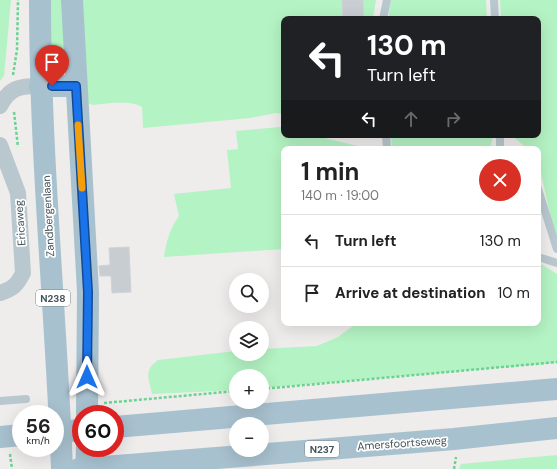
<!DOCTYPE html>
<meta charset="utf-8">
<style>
body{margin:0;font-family:"DM Sans",sans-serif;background:#f2f2f2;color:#222;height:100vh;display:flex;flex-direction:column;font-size:15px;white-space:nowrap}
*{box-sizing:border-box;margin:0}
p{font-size:13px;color:#767676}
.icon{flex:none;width:22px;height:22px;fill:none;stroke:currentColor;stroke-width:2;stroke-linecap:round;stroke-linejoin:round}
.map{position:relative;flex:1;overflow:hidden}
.sheet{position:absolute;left:281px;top:146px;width:260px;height:180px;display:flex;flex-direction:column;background:#fff;border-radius:8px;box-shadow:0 4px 16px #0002}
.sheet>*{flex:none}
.banner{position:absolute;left:281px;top:16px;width:260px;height:122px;border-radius:8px;box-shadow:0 4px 16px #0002;background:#202124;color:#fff;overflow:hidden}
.controls{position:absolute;left:229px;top:273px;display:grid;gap:8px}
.controls a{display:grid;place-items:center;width:40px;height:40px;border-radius:50%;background:#fff;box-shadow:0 4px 16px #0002;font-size:20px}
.speed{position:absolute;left:12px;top:405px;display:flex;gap:8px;font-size:20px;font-weight:700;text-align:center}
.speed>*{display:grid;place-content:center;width:52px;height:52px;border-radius:50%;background:#fff;box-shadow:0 4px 16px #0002;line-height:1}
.speed small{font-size:10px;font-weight:400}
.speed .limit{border:6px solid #d22;background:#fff;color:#111}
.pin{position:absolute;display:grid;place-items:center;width:34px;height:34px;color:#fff;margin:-41px -17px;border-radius:50% 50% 50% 0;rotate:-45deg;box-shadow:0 0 4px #0007}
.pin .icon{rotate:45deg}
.me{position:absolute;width:44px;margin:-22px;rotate:0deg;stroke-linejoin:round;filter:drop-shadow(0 0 3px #0008)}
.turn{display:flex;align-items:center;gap:14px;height:84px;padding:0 20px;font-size:18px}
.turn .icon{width:52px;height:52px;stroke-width:2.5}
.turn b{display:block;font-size:28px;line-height:34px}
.lanes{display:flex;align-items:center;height:38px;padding:0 20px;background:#0003;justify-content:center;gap:20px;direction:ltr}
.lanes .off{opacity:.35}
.round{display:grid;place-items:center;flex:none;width:42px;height:42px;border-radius:21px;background:#f2f2f2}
.head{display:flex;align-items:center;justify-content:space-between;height:68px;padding:0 20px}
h1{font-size:24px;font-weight:700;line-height:30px}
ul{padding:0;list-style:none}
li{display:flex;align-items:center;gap:12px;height:52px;padding:0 20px;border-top:1px solid #e0e0e0}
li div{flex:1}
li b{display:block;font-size:15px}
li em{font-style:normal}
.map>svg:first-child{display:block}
.green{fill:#b4f3c3}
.building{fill:#c8cdd2;stroke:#cfd3d9}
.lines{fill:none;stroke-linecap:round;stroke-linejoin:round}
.path{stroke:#69d490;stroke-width:2.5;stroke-dasharray:3 2;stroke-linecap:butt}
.service{stroke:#b9c7ce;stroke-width:8}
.minor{stroke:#b9c7ce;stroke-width:16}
.primary{stroke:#a8c1cf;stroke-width:22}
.route-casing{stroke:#114b97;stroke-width:10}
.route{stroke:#1a73e8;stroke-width:7}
.slow{stroke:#f59e0b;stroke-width:7}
.labels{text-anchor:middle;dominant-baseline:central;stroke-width:3.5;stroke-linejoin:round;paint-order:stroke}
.shield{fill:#fff;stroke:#7b878c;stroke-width:1}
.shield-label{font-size:10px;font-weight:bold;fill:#43535b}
.street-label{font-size:11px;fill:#43535b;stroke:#fff}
</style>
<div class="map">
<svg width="557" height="469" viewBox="0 0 557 469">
<rect width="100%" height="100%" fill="#efecec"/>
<g class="green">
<polygon points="0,0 11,0 4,76 0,81"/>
<polygon points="50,0 66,0 65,50 59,53 49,52"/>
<path d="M 81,0 L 376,0 L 373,19 L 284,19 L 284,114 L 276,113 L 250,118 L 143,128 L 142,107 C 128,99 108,104 93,105 L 88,103 Z"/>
<polygon points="391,0 486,0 487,19 388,19"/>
<polygon points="500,0 557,0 557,238 553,228 541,173 538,166 538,149 528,149 511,135 538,135 538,19 501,19"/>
<path d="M 280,127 L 284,128 L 284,135 L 312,135 L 370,149 L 284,149 L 284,249 L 164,257 C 166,242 170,228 179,216 L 174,194 L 231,188 L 227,150 L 238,149 L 236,131 Z"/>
<polygon points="391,135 493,135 490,149 392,149"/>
<path d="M 538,262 L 557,274 L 557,363 L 262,388 L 262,376 L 236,376 L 236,390 L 152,394 C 149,378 143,371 158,360 L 236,351 L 236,354 L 262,354 L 262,349 L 317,346 L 338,337 L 357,323 L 538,323 Z"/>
<polygon points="557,455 557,469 459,469 461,464"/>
</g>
<g class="building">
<polygon points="342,0 363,0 364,19 343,19"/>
<polygon points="129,247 131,292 112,293 111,276 100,276 99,266 110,265 109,248"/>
</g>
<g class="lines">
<g class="path">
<polyline points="13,75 17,50 18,0"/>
<polyline points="14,112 18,147"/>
<polyline points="262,389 557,362"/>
<polyline points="104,403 236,391"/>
<polyline points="30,410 41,409"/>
<polyline points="10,454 12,469"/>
<polyline points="454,469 456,457"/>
</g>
<g class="service">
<polyline points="494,0 495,19"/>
<polyline points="383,19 387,0"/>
<polyline points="386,135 387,149"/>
<polyline points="500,135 500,149"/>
<polyline points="538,189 557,249"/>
<polyline points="538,257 557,263"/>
<polyline points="0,401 26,399"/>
</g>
<g class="minor">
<path d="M 0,106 C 10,87 20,86 40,86"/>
<path d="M 0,145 L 18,193 L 23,273 C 17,285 13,289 0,293"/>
</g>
<g class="primary">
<path d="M 40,0 C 40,157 56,313 62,469"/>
<polyline points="72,0 88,292 87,414"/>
<polyline points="40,86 76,86"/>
<polyline points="115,427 557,389"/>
<polyline points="55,432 81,430"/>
<polyline points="0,437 21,435"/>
<polyline points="79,469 454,439 557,428"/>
<polyline points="86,469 87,448"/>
</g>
</g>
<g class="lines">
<g class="route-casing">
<polyline id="route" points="52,86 76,86 88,292 87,377"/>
</g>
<use href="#route" class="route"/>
<polyline class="slow" points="78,125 82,188"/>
</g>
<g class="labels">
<g class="shield">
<rect x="36" y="290" width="34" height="16" rx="3"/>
<rect x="305" y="441" width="34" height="16" rx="3"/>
</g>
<g class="shield-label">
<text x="53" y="298">N238</text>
<text x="322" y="449">N237</text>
</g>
<g class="street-label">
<text transform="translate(48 216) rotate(-93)">Zandbergenlaan</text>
<text transform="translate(20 223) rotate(-94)">Ericaweg</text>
<text transform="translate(402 443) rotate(-4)">Amersfoortseweg</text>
</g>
</g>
</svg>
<div class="controls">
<a><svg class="icon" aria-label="search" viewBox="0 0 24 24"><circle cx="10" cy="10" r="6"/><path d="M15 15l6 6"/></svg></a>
<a><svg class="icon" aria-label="layers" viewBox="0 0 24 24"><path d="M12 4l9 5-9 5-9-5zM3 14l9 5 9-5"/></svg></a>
<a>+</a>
<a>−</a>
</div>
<div class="speed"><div>56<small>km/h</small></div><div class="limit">60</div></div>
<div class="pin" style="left:52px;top:86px;background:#d93025"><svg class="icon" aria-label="arrive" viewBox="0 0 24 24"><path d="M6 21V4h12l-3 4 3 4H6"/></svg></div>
<svg class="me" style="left:87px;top:377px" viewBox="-20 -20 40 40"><path d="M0-17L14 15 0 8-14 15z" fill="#1a73e8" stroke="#fff" stroke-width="4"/></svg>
<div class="banner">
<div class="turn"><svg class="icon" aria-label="left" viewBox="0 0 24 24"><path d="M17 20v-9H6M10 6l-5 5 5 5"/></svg><div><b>130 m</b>Turn left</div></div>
<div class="lanes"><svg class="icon" aria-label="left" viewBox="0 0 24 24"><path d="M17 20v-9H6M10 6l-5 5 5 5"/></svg><svg class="icon off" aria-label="ahead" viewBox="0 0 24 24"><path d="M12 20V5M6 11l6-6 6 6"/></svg><svg class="icon off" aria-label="right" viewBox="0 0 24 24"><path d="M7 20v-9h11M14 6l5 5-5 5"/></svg></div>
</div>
<section class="sheet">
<div class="head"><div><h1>1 min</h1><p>140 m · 19:00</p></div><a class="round" style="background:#d93025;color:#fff"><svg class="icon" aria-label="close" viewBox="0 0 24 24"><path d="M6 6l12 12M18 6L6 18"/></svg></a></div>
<ul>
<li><svg class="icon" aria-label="left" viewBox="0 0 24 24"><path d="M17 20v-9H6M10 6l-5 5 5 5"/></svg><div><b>Turn left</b></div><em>130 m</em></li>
<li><svg class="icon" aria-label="arrive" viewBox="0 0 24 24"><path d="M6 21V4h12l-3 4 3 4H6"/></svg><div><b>Arrive at destination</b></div><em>10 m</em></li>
</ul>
</section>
</div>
